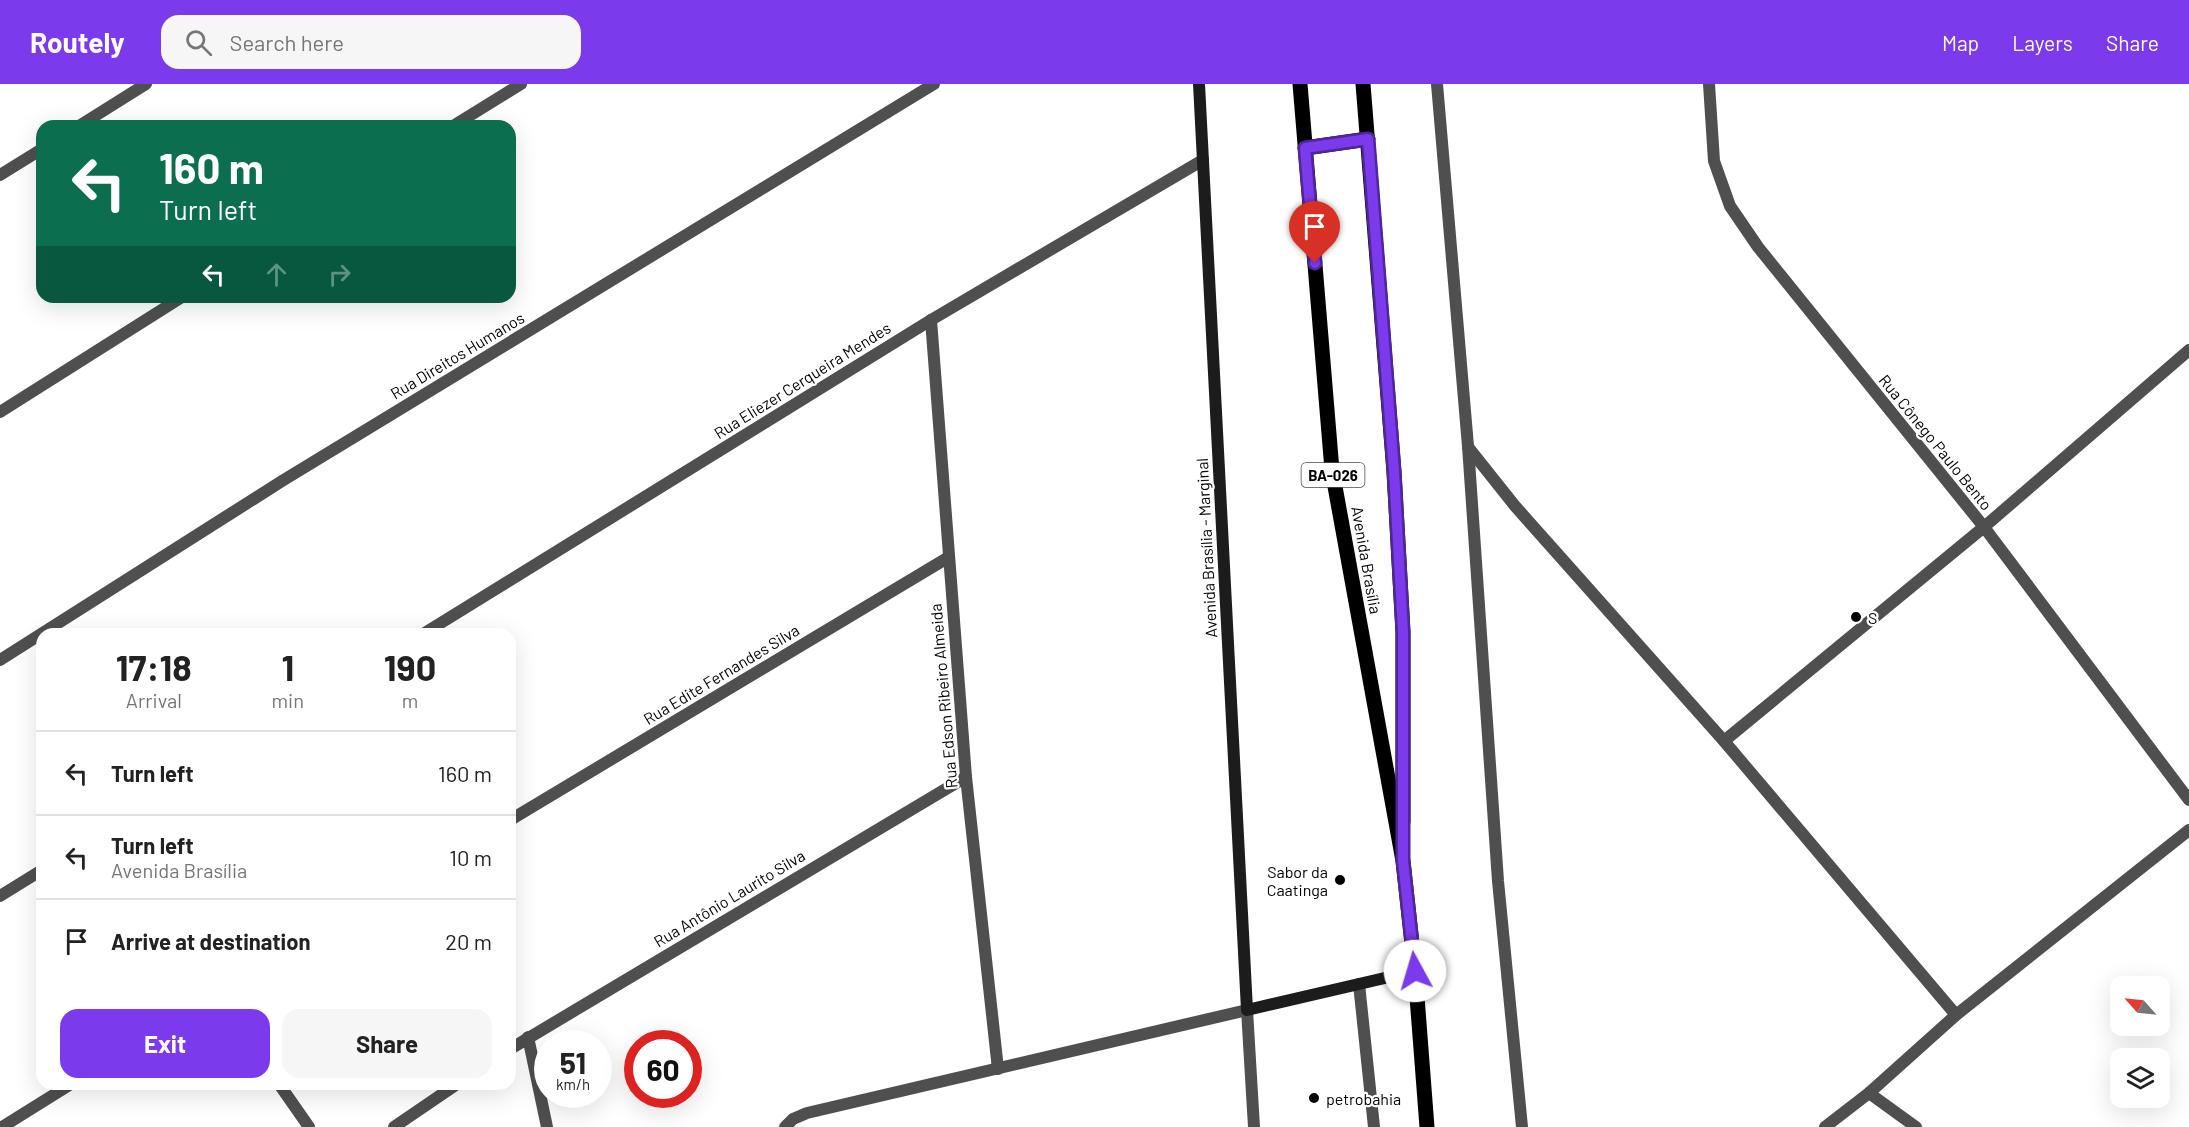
<!DOCTYPE html>
<meta charset="utf-8">
<style>
body{margin:0;font-family:Barlow,sans-serif;background:#f6f6f6;color:#222;height:100vh;display:flex;flex-direction:column;font-size:22px;white-space:nowrap}
*{box-sizing:border-box;margin:0}
p{font-size:20px;color:#767676}
.icon{flex:none;width:33px;height:33px;fill:none;stroke:currentColor;stroke-width:2;stroke-linecap:round;stroke-linejoin:round}
.map{position:relative;flex:1;overflow:hidden}
.sheet{position:absolute;left:36px;top:544px;width:480px;height:462px;display:flex;flex-direction:column;background:#fff;border-radius:18px;box-shadow:0 6px 24px #0002}
.sheet>*{flex:none}
.top-card{position:absolute;left:36px;top:36px;width:480px;height:183px;border-radius:18px;box-shadow:0 6px 24px #0002;background:#0b6e4f;color:#fff;overflow:hidden}
.needle{width:39px;rotate:297deg}
.controls{position:absolute;left:2110px;top:892px;display:grid;gap:12px}
.controls a{display:grid;place-items:center;width:60px;height:60px;border-radius:12px;background:#fff;box-shadow:0 6px 24px #0002;font-size:30px}
.speed{position:absolute;left:534px;top:946px;display:flex;gap:12px;font-size:30px;font-weight:700;text-align:center}
.speed>*{display:grid;place-content:center;width:78px;height:78px;border-radius:50%;background:#fff;box-shadow:0 6px 24px #0002;line-height:1}
.speed small{font-size:15px;font-weight:400}
.speed .limit{border:9px solid #d22;background:#fff;color:#111}
.pin{position:absolute;display:grid;place-items:center;width:51px;height:51px;color:#fff;margin:-62px -26px;border-radius:50% 50% 50% 0;rotate:-45deg;box-shadow:0 0 6px #0007}
.pin .icon{rotate:45deg}
.me{position:absolute;width:66px;margin:-33px;rotate:354deg;stroke-linejoin:round;filter:drop-shadow(0 0 4px #0008)}
.turn{display:flex;align-items:center;gap:21px;height:126px;padding:0 24px;font-size:27px}
.turn .icon{width:78px;height:78px;stroke-width:2.5}
.turn b{display:block;font-size:42px;line-height:51px}
.lanes{display:flex;align-items:center;height:57px;padding:0 24px;background:#0003;justify-content:center;gap:30px;direction:ltr}
.lanes .off{opacity:.35}
.eta{display:flex;justify-content:space-evenly;align-items:center;height:102px;text-align:center}
.eta b{font-size:36px;font-weight:700;line-height:42px}
.button{display:flex;gap:12px;margin-top:auto;padding:12px 24px}
.button a{flex:1;height:69px;border-radius:18px;background:#7c3aed;color:#fff;font-size:24px;font-weight:700;line-height:69px;text-align:center}
.button a+a{background:#f6f6f6;color:#222}
ul{padding:0;list-style:none}
li{display:flex;align-items:center;gap:18px;height:84px;padding:0 24px;border-top:2px solid #e0e0e0}
li div{flex:1}
li b{display:block;font-size:22px}
li em{font-style:normal}
header{display:flex;align-items:center;gap:36px;box-sizing:border-box;height:84px;padding:0 30px;background:#7c3aed;color:#fff}
header strong{font-size:28px}
nav{display:flex;gap:33px;margin-inline-start:auto;font-size:21px}
.search{width:420px;height:54px;background:#f6f6f6;display:flex;align-items:center;gap:15px;box-sizing:border-box;padding:0 21px;border-radius:18px;color:#767676;font-size:22px}
.map>svg:first-child{display:block}
.lines{fill:none;stroke-linecap:round;stroke-linejoin:round}
.lane{stroke:#4f4f4f;stroke-width:12}
.street{stroke:#4f4f4f;stroke-width:12}
.secondary{stroke:#1c1c1c;stroke-width:12}
.primary{stroke:#000;stroke-width:15}
.route-casing{stroke:#51269a;stroke-width:15}
.route{stroke:#7c3aed;stroke-width:10}
.poi-dot{fill:#000;stroke:#fff;stroke-width:2}
.labels{text-anchor:middle;dominant-baseline:central;stroke-width:4.5;stroke-linejoin:round;paint-order:stroke}
.shield{fill:#fff;stroke:#4c4c4c;stroke-width:1.5}
.shield-label{font-size:15px;font-weight:bold;fill:#000}
.street-label{font-size:16px;fill:#000;stroke:#fff}
.poi-label{font-size:16px;fill:#000;stroke:#fff;text-anchor:start}
</style>
<header>
<strong>Routely</strong>
<div class="search"><svg class="icon" aria-label="search" viewBox="0 0 24 24"><circle cx="10" cy="10" r="6"/><path d="M15 15l6 6"/></svg>Search here</div>
<nav><a>Map</a><a>Layers</a><a>Share</a></nav>
</header>
<div class="map">
<svg width="2189" height="1043" viewBox="0 0 2189 1043">
<rect width="100%" height="100%" fill="#fff"/>
<g class="lines">
<g class="lane">
<polyline points="1359,900 1374,1043"/>
<polyline points="1247,926 1254,1043"/>
</g>
<g class="street">
<polyline points="1437,0 1468,362 1498,797 1522,1043"/>
<polyline points="1709,0 1714,77 1730,122 1758,163 1984,443 2189,716"/>
<polyline points="79,42 146,0"/>
<polyline points="453,42 521,0"/>
<polyline points="0,91 42,65"/>
<polyline points="931,236 966,693 998,985"/>
<polyline points="0,328 182,213"/>
<polyline points="1468,363 1515,422 1724,657 1956,931"/>
<polyline points="423,550 931,236 1203,76"/>
<polyline points="0,576 282,397 934,0"/>
<polyline points="1724,657 1984,443 2189,266"/>
<polyline points="510,736 949,473"/>
<polyline points="0,812 42,786"/>
<polyline points="528,953 547,1043"/>
<polyline points="510,965 966,693"/>
<polyline points="279,1000 309,1043"/>
<polyline points="1869,1009 1916,1043"/>
<polyline points="2,1043 71,1000"/>
<polyline points="394,1043 457,1000"/>
<polyline points="785,1043 793,1035 807,1029 1247,926"/>
<polyline points="1825,1043 1869,1009 1956,931 2189,746"/>
</g>
<polyline class="secondary" points="1199,0 1247,926 1415,887"/>
<g class="primary">
<polyline points="1300,0 1332,386 1403,777 1415,887 1427,1043"/>
<polyline points="1363,0 1394,388 1403,548 1403,738"/>
<polyline points="1305,64 1368,55"/>
</g>
</g>
<g class="lines">
<g class="route-casing">
<polyline id="route" points="1315,179 1305,64 1368,55 1394,387 1403,548 1403,777 1415,887"/>
</g>
<use href="#route" class="route"/>
</g>
<g class="poi-dot">
<circle cx="1856" cy="533" r="6"/>
<circle cx="1340" cy="796" r="6"/>
<circle cx="1314" cy="1014" r="6"/>
</g>
<g class="labels">
<rect class="shield" x="1301.5" y="379" width="63" height="24" rx="4.5"/>
<g class="shield-label">
<text x="1333" y="391">BA-026</text>
</g>
<g class="street-label">
<text transform="translate(457 271) rotate(-31)">Rua Direitos Humanos</text>
<text transform="translate(802 296) rotate(-32)">Rua Eliezer Cerqueira Mendes</text>
<text transform="translate(1936 358) rotate(51)">Rua Cônego Paulo Bento</text>
<text transform="translate(1206 464) rotate(-93)">Avenida Brasília - Marginal</text>
<text transform="translate(1367 476) rotate(80)">Avenida Brasília</text>
<text transform="translate(721 590) rotate(-31)">Rua Edite Fernandes Silva</text>
<text transform="translate(943 612) rotate(-95)">Rua Edson Ribeiro Almeida</text>
<text transform="translate(729 814) rotate(-31)">Rua Antônio Laurito Silva</text>
</g>
<g class="poi-label">
<text x="1868" y="533">S</text>
<text x="1328" y="787" text-anchor="end">Sabor da<tspan x="1328" dy="18">Caatinga</tspan></text>
<text x="1326" y="1014">petrobahia</text>
</g>
</g>
</svg>
<div class="controls">
<a><svg class="needle" viewBox="-14 -14 28 28"><path d="M0-13l5 13h-10z" fill="#e53935"/><path d="M0 13l5-13h-10z" fill="#767676"/></svg></a>
<a><svg class="icon" aria-label="layers" viewBox="0 0 24 24"><path d="M12 4l9 5-9 5-9-5zM3 14l9 5 9-5"/></svg></a>
</div>
<div class="speed"><div>51<small>km/h</small></div><div class="limit">60</div></div>
<div class="pin" style="left:1315px;top:179px;background:#d93025"><svg class="icon" aria-label="arrive" viewBox="0 0 24 24"><path d="M6 21V4h12l-3 4 3 4H6"/></svg></div>
<svg class="me" style="left:1415px;top:887px" viewBox="-20 -20 40 40"><circle r="19" fill="#fff"/><path d="M0-13L10 11 0 6-10 11z" fill="#7c3aed"/></svg>
<div class="top-card">
<div class="turn"><svg class="icon" aria-label="left" viewBox="0 0 24 24"><path d="M17 20v-9H6M10 6l-5 5 5 5"/></svg><div><b>160 m</b>Turn left</div></div>
<div class="lanes"><svg class="icon" aria-label="left" viewBox="0 0 24 24"><path d="M17 20v-9H6M10 6l-5 5 5 5"/></svg><svg class="icon off" aria-label="ahead" viewBox="0 0 24 24"><path d="M12 20V5M6 11l6-6 6 6"/></svg><svg class="icon off" aria-label="right" viewBox="0 0 24 24"><path d="M7 20v-9h11M14 6l5 5-5 5"/></svg></div>
</div>
<section class="sheet">
<div class="eta">
<div><b>17:18</b><p>Arrival</p></div>
<div><b>1</b><p>min</p></div>
<div><b>190</b><p>m</p></div>
</div>
<ul>
<li><svg class="icon" aria-label="left" viewBox="0 0 24 24"><path d="M17 20v-9H6M10 6l-5 5 5 5"/></svg><div><b>Turn left</b></div><em>160 m</em></li>
<li><svg class="icon" aria-label="left" viewBox="0 0 24 24"><path d="M17 20v-9H6M10 6l-5 5 5 5"/></svg><div><b>Turn left</b><p>Avenida Brasília</p></div><em>10 m</em></li>
<li><svg class="icon" aria-label="arrive" viewBox="0 0 24 24"><path d="M6 21V4h12l-3 4 3 4H6"/></svg><div><b>Arrive at destination</b></div><em>20 m</em></li>
</ul>
<div class="button"><a>Exit</a><a>Share</a></div>
</section>
</div>
